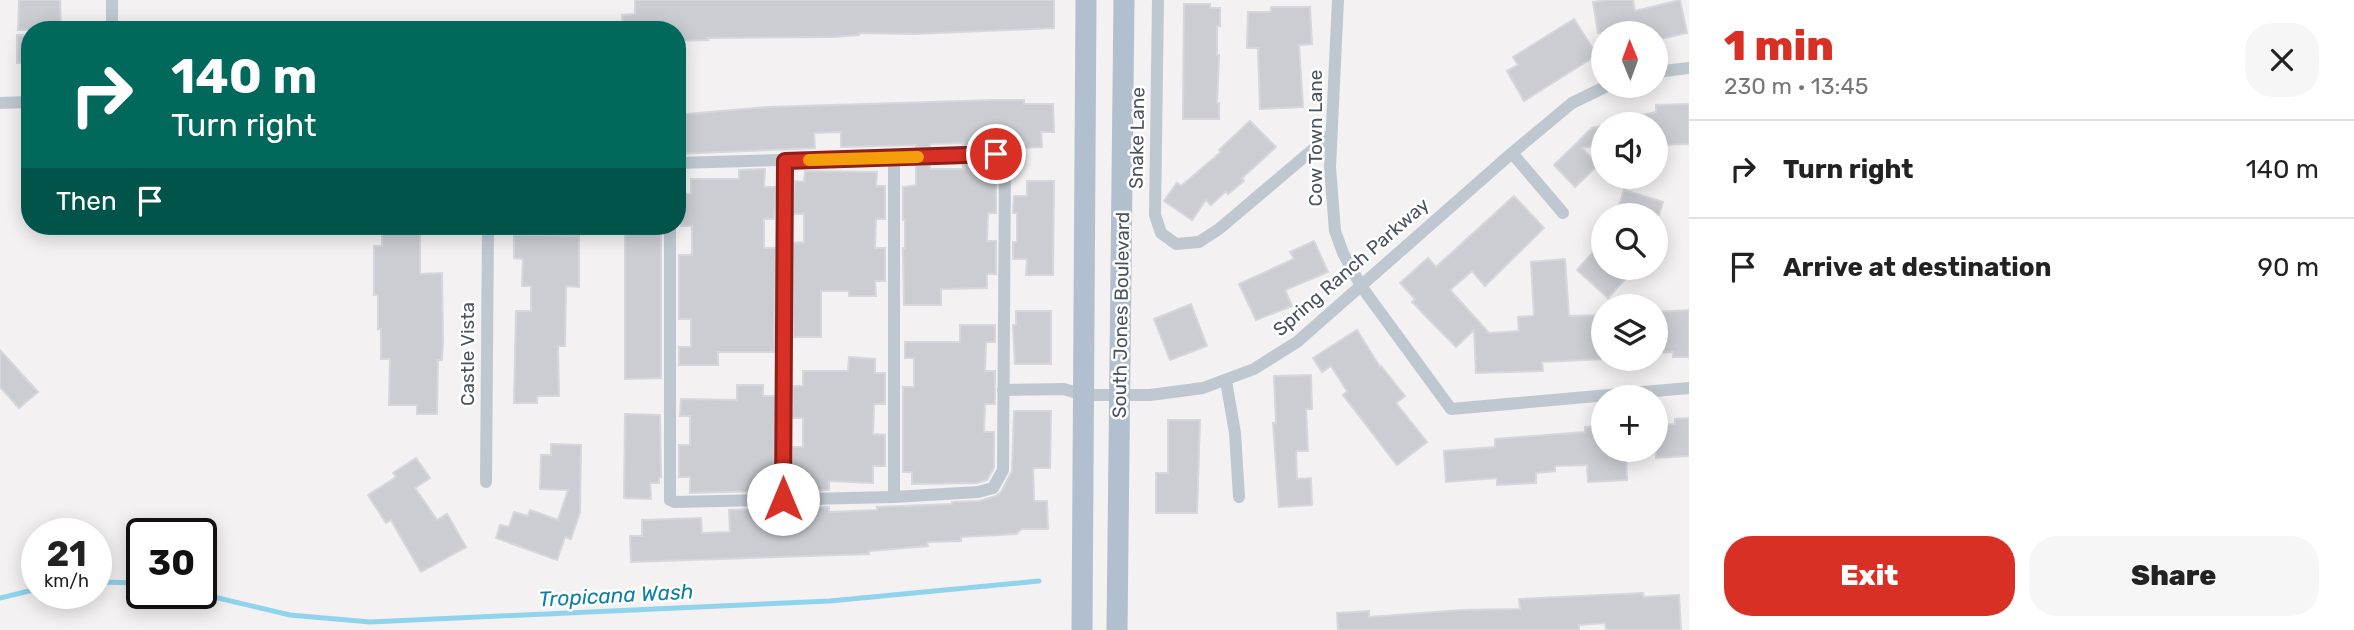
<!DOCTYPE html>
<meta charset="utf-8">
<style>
body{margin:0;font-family:Rubik,sans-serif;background:#f6f6f6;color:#222;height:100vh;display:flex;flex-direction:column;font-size:26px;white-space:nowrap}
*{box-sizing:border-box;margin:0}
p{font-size:23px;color:#767676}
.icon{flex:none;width:38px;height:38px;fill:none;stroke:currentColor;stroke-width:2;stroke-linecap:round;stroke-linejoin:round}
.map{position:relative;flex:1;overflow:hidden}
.panel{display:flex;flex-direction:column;background:#fff;width:665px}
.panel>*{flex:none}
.guide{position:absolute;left:21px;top:21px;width:665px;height:214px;border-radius:28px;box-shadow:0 4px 18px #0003;background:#00695c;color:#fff;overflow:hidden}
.needle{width:46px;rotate:359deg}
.buttons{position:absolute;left:1591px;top:21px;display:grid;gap:14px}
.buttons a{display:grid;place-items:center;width:77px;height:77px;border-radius:50%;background:#fff;box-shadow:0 4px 18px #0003;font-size:35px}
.speed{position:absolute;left:21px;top:518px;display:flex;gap:14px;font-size:35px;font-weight:700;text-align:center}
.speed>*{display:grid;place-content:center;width:91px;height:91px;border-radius:50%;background:#fff;box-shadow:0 4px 18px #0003;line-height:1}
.speed small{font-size:18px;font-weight:400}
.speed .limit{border:4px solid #111;border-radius:10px;background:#fff;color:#111}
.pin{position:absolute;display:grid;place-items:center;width:60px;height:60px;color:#fff;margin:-30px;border:4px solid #fff;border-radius:50%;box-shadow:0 2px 7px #0007}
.me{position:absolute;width:77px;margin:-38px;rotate:0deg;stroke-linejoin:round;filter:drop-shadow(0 0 5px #0008)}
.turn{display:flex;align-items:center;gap:24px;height:147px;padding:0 35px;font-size:32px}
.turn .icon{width:91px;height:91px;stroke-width:2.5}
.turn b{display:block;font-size:49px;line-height:60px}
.then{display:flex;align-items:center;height:66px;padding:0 35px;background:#0003;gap:14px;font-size:26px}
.round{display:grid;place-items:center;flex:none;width:74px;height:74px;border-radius:28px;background:#f6f6f6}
.head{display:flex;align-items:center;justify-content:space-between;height:119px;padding:0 35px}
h1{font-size:42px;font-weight:800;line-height:52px;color:#d93025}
.primary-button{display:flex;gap:14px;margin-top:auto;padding:14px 35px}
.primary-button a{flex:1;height:80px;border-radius:28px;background:#d93025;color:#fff;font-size:28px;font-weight:800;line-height:80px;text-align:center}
.primary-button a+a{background:#f6f6f6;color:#222}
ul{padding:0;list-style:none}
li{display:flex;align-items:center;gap:21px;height:98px;padding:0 35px;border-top:2px solid #e0e0e0}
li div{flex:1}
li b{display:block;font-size:26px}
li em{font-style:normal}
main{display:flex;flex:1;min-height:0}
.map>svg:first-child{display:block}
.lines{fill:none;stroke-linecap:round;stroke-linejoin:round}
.stream{stroke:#8fd4ec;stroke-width:5}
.building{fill:#cbcdd3;stroke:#d5d7dc;stroke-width:2}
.minor{stroke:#bfc8d0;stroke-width:12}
.primary{stroke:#b1bfcf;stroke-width:21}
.route-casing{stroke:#8d1f18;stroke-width:18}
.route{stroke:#d93025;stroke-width:12}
.slow{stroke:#f59e0b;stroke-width:12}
.labels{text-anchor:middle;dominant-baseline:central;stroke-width:5;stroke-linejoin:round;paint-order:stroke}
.street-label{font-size:19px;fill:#49535f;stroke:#fff}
.water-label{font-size:21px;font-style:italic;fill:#0e7ea5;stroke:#fff}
</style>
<main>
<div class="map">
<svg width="1689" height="630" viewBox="0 0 1689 630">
<rect width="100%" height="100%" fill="#f3f1f1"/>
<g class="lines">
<g class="stream">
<polyline points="96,582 142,583"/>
<polyline points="197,593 290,615 370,622 830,601 1039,581"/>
<polyline points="0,598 37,589"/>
</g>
</g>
<g class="building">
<polygon points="19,0 60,0 61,30 18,30"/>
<polygon points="635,0 1054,0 1054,28 914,34 859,33 859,35 833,37 707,38 708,40 677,41 677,30 623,30 622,15 635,14"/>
<polygon points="1609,0 1633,0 1635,11 1680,0 1687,33 1656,40 1656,33 1598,33 1593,2"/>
<polygon points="1184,4 1210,4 1210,8 1220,8 1220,26 1217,26 1217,55 1219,55 1217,103 1219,103 1219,119 1183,119"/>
<polygon points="1271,7 1310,7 1312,44 1299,45 1303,107 1260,109 1258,48 1247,48 1248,12 1271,12"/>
<polygon points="1574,19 1597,55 1524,101 1507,71 1518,65 1513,57"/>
<rect x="17" y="35" width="13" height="28"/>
<polygon points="996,100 1024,100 1024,104 1053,104 1054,132 1041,132 1042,147 1025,148 1025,142 963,146 963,143 930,144 930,147 916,147 916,145 841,147 841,132 814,133 815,148 677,154 677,115 768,107"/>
<polygon points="1689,104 1689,144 1657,145 1657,124 1628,124 1628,118 1656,112 1656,105"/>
<polygon points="1250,121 1276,147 1242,178 1244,181 1228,194 1226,191 1211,205 1206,200 1192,220 1164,201 1177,183 1181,186 1221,152 1219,150"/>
<polygon points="1603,126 1603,144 1582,148 1598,165 1575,187 1554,165 1592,128"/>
<polygon points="988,163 988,180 996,180 996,213 988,213 987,241 996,241 996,274 987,274 987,288 941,289 941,305 904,305 903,248 905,248 905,220 903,220 903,187 916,185 916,165 930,165 930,169 963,169 963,164"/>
<polygon points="765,169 764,187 776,187 774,219 764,219 764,248 776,248 774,352 718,352 718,365 679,365 679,347 691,347 691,319 679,319 679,255 692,255 692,226 681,226 681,194 691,194 691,179 739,179 739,170"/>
<polygon points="805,171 877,172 876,186 885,186 885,219 876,219 875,248 885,248 885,281 875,281 876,296 849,296 849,291 821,291 821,337 793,337 793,243 804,242 804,214 793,214 794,186 794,181 804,182"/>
<polygon points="1027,181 1054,181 1053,275 1026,275 1027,259 1013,259 1013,242 1017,242 1017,213 1013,213 1014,196 1027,196"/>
<polygon points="1624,190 1663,202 1659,215 1616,215"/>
<polygon points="1514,196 1544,228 1485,286 1472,271 1450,290 1489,333 1519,331 1518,317 1534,316 1531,262 1565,259 1569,316 1603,315 1603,359 1542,362 1543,371 1476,373 1474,330 1456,347 1412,302 1415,299 1400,283 1428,258 1436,267"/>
<polygon points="382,226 420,226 420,274 442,273 443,340 442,360 438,360 437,414 417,414 417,405 389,405 390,359 381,359 381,329 378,329 378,295 374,295 374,246 382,246"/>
<polygon points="625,226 661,226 661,378 625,379"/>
<polygon points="514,235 579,236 579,287 566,286 565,346 558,346 559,396 537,396 537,403 514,403 516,311 531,311 531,286 522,286 523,259 514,258"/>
<polygon points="1314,241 1328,272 1285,290 1292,306 1256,320 1239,284 1294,259 1290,252"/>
<polygon points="1603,241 1603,268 1635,268 1608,298 1577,270"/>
<polygon points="1191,304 1207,346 1170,360 1154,319"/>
<polygon points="1689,310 1689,357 1673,357 1673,352 1656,353 1656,312"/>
<polygon points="1016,311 1051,311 1051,364 1015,364 1013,325 1016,325"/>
<polygon points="960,325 995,325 995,342 986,342 985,371 995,371 995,404 985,404 984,432 994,432 994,468 987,480 977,483 912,484 912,472 903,472 903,387 914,387 914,358 905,358 905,342 960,342"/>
<polygon points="1357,330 1380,367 1381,366 1405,396 1396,403 1427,442 1397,465 1343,395 1347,391 1331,366 1322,372 1313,358"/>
<polygon points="0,350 38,392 19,408 0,387"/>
<polygon points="849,357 875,359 875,373 885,373 885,404 874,404 873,434 885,435 885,466 873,466 873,483 829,481 829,490 803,490 803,480 792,480 792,447 803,447 803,418 792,418 793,386 803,386 803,371 848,371"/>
<polygon points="1311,375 1312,409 1306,409 1308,451 1296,451 1297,479 1311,478 1312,505 1279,507 1273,423 1276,423 1274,376"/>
<polygon points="737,385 763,385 763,396 775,396 774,480 763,481 764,491 690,493 690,477 679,477 679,445 690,445 690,416 680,416 681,399 737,400"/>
<polygon points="1014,411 1051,411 1050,468 1033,468 1034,501 1047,501 1048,529 1022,529 1016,534 961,537 961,541 927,542 928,546 869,551 869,554 631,562 630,536 642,536 642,520 701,518 702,533 730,532 729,510 764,509 764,515 804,514 803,508 829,507 829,512 877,510 877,507 952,504 952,502 979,501 996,496 1001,492 1012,471"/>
<polygon points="625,414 660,415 661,477 659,477 659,483 650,483 651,499 624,498"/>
<polygon points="1689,418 1689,456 1656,458 1656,425 1675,424 1675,419"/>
<polygon points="1168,420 1200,420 1197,513 1156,513 1156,473 1168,473"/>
<polygon points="1603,426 1603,450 1626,450 1627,480 1588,482 1587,465 1555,466 1555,471 1536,473 1536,483 1497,485 1497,478 1446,482 1444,451 1495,447 1495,439 1585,432 1585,427"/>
<polygon points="551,444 581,445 580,512 571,539 565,537 557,560 496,538 500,525 509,527 514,512 528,516 530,510 558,520 568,490 540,489 541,455 551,455"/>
<polygon points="416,458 430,478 415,488 437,520 447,514 466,547 421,572 391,520 386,523 368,495 396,477 393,473"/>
<polygon points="1643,593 1644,597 1679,595 1681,630 1606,630 1605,623 1579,625 1579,630 1338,630 1337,613 1369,611 1369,617 1462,610 1520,609 1519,599"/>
</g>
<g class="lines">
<g class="minor">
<polyline points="112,0 112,30"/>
<polyline points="1158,0 1155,215 1161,233 1176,244 1199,242 1219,229 1330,135"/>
<polyline points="1338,0 1330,167 1335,231 1343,253 1361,286 1451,409 1689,388"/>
<polyline points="1656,72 1689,68"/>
<polyline points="0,103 30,102"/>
<polyline points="1512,153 1563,213"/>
<polyline points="670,226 670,500 674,502 894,497 978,492 993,488 1003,470 1005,166 996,154 677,163"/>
<polyline points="1226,381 1235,433 1239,497"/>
<polyline points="1003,390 1064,389 1084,395 1150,395 1203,388 1254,369 1297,342 1512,153 1572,103 1607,86"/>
<polyline points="486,482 488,226"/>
<polyline points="894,497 894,158"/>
<polyline points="783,499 785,161"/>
</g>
<g class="primary">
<polyline points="1082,630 1086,0"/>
<polyline points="1117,630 1124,0"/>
</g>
</g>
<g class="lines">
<g class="route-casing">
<polyline id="route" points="783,499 785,161 996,154"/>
</g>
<use href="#route" class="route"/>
<polyline class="slow" points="809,160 918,157"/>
</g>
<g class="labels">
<g class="street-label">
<text transform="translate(1137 138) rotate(-89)">Snake Lane</text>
<text transform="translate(1315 138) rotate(-90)">Cow Town Lane</text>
<text transform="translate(1351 267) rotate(-41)">Spring Ranch Parkway</text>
<text transform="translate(1121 315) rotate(-89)">South Jones Boulevard</text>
<text transform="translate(467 354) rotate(-90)">Castle Vista</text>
</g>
<g class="water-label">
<text transform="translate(616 595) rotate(-3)">Tropicana Wash</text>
</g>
</g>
</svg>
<div class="buttons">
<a><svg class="needle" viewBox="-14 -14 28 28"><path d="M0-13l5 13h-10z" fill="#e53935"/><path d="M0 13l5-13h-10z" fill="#767676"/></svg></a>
<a><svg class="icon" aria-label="sound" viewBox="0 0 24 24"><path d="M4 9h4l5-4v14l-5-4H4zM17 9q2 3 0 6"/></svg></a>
<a><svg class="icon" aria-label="search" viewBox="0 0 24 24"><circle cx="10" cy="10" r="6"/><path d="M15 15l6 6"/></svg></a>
<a><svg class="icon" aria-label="layers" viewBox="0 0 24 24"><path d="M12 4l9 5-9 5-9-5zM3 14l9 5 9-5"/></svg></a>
<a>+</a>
</div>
<div class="speed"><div>21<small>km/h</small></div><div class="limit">30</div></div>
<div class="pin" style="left:996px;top:154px;background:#d93025"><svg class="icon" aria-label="arrive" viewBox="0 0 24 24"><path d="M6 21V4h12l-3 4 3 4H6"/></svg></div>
<svg class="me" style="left:783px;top:499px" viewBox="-20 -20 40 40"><circle r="19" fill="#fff"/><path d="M0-13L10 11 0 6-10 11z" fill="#d93025"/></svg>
<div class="guide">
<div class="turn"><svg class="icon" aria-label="right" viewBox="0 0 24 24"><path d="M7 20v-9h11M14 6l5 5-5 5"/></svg><div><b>140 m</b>Turn right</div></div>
<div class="then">Then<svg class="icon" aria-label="arrive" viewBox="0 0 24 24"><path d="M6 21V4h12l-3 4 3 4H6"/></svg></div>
</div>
</div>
<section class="panel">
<div class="head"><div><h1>1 min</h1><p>230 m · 13:45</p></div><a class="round"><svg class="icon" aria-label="close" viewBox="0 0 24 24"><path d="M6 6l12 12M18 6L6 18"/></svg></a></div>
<ul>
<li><svg class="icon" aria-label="right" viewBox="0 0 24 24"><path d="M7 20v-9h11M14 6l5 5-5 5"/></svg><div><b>Turn right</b></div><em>140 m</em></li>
<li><svg class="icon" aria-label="arrive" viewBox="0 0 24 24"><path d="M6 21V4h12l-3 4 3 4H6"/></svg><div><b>Arrive at destination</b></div><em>90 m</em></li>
</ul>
<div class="primary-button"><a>Exit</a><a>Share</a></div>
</section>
</main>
